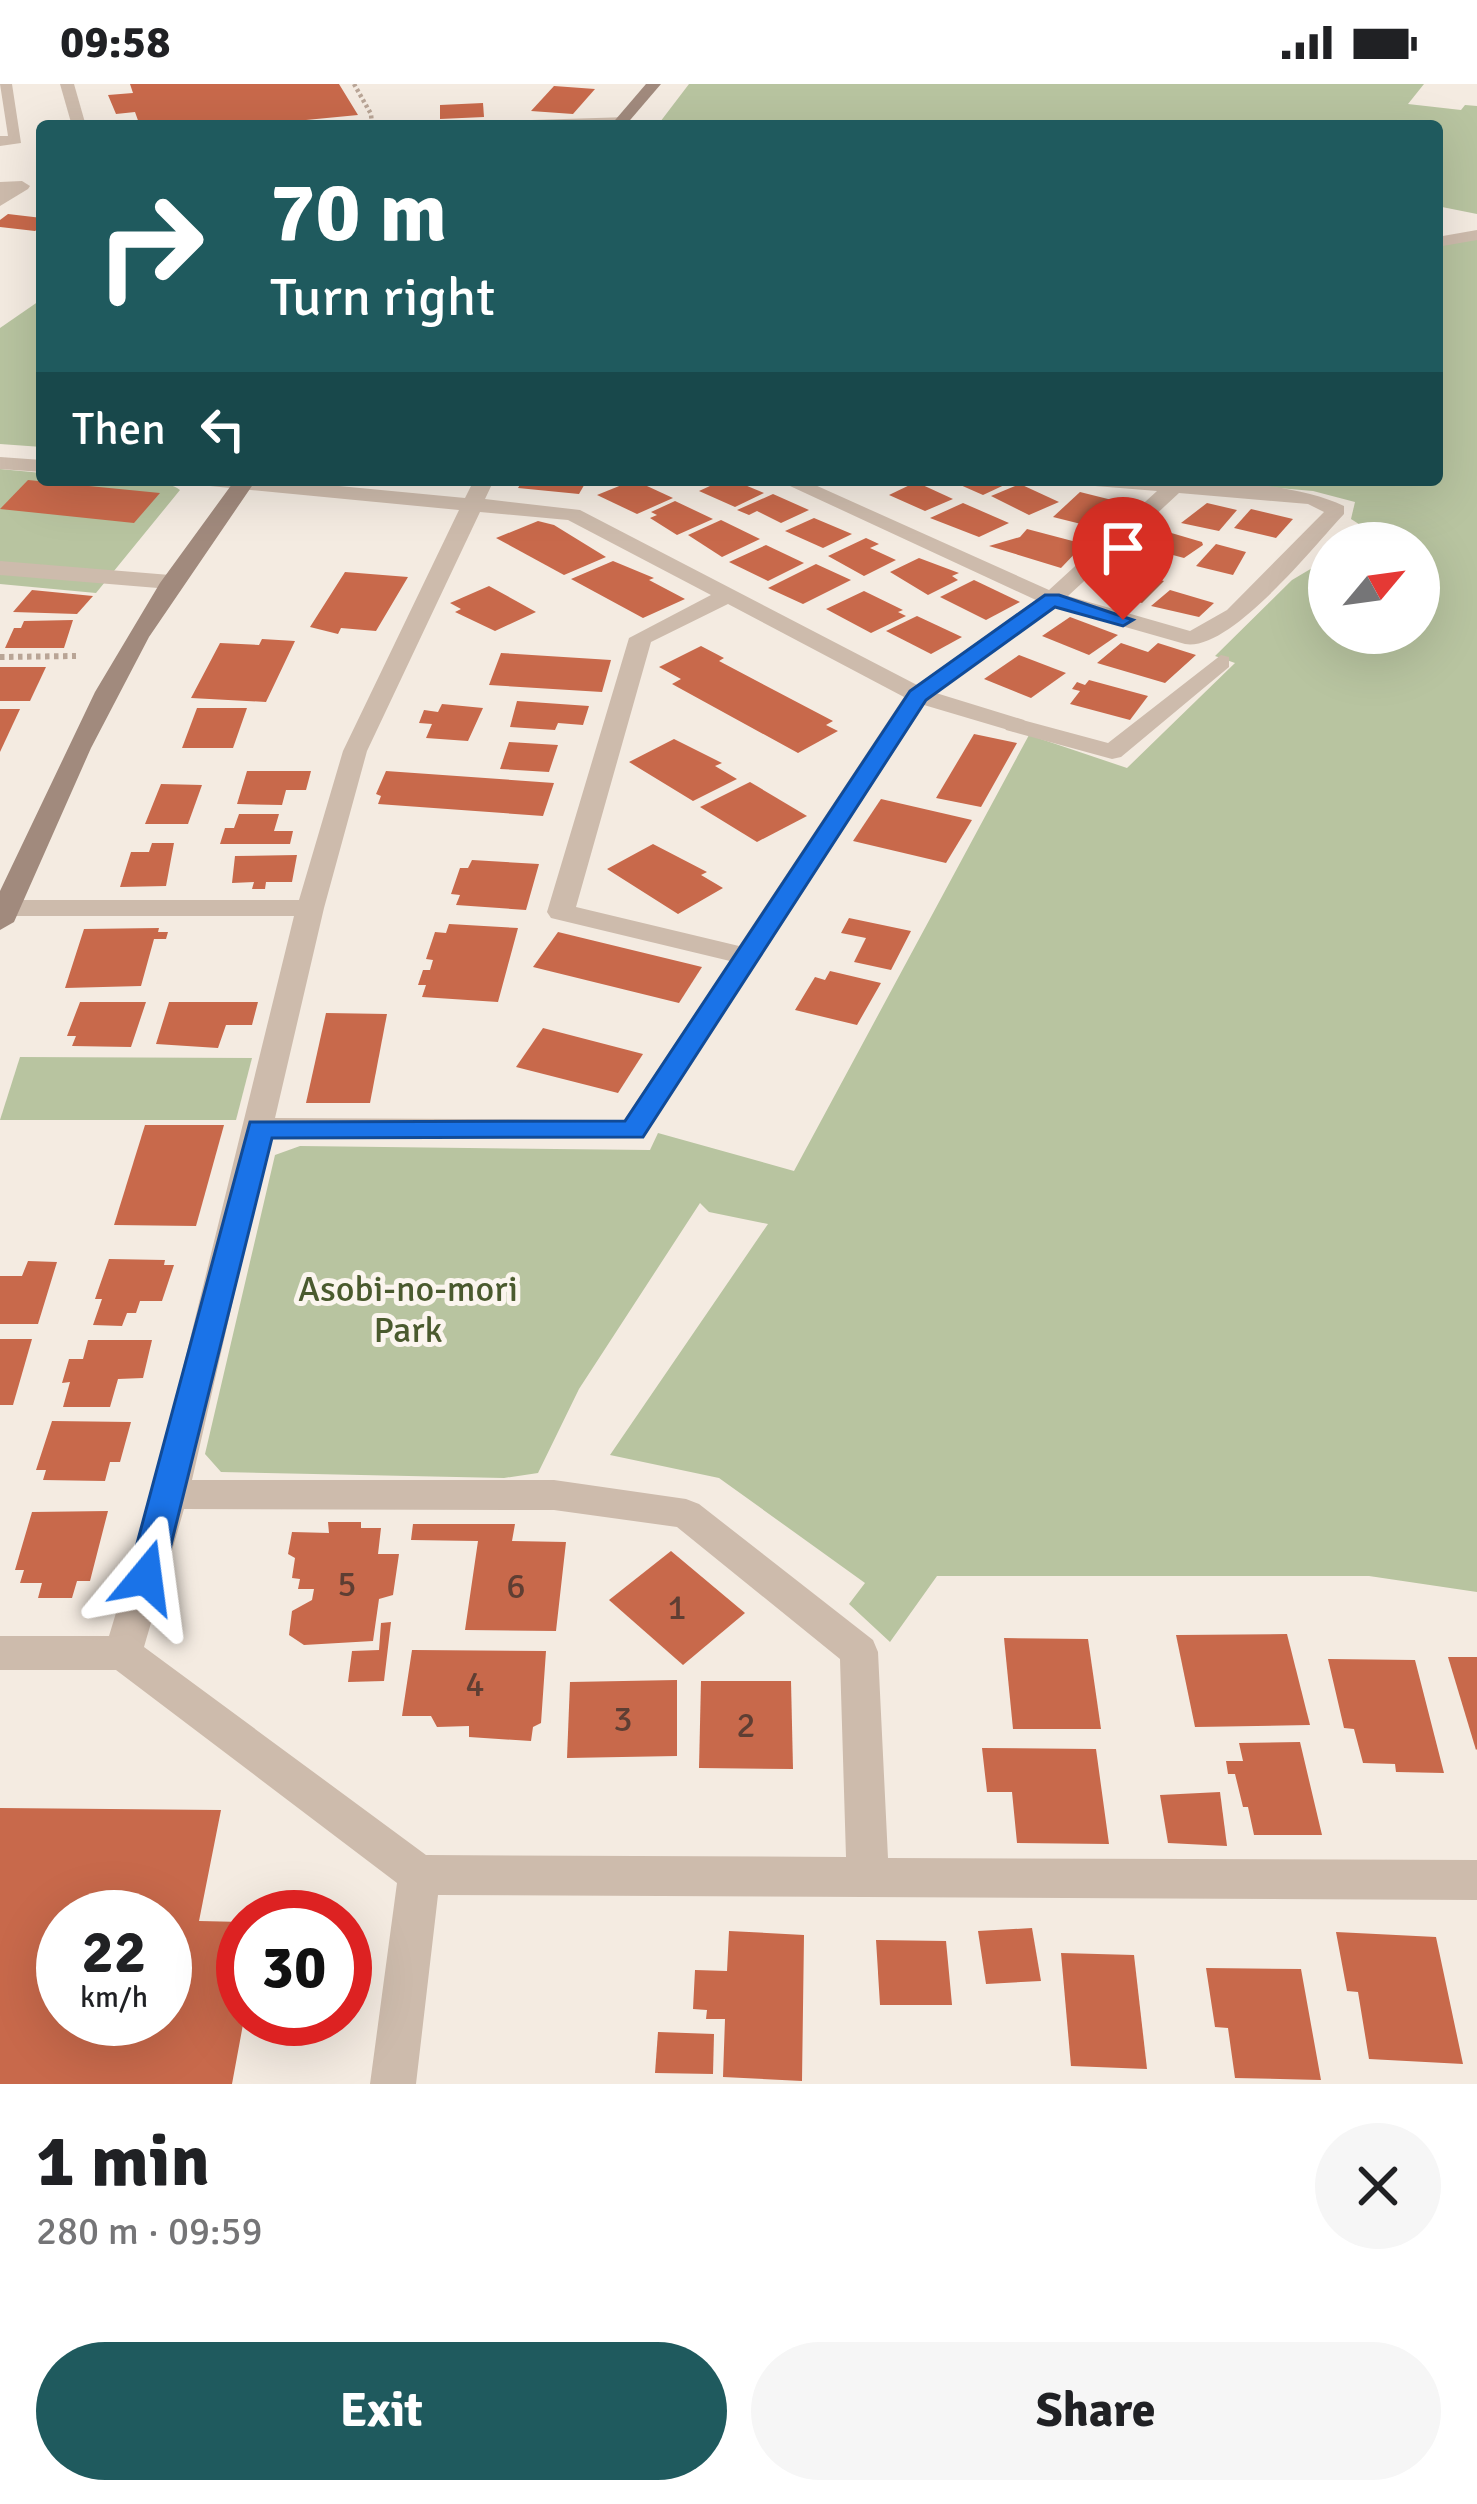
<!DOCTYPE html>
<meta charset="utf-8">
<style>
body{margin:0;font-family:Signika,sans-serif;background:#f6f6f6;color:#202124;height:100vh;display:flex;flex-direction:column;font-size:45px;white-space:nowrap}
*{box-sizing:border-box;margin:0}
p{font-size:39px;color:#757577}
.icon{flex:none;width:66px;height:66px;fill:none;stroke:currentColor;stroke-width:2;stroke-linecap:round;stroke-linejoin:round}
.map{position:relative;height:2000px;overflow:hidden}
.drawer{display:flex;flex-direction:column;background:#fff;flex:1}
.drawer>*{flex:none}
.banner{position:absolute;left:36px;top:36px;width:1407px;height:366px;border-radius:12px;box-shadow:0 12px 48px #0002;background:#1f5a5e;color:#fff;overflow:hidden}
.needle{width:78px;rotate:61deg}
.controls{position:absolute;left:1308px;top:438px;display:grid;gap:24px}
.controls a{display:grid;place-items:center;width:132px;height:132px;border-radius:50%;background:#fff;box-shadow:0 12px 48px #0002;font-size:60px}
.speed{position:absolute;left:36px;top:1806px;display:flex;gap:24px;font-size:60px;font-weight:700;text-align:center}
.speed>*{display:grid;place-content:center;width:156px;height:156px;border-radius:50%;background:#fff;box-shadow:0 12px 48px #0002;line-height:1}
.speed small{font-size:30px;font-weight:400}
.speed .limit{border:18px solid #d22;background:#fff;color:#111}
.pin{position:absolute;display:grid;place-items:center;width:102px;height:102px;color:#fff;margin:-123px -51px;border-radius:50% 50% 50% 0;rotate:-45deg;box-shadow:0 0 12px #0007}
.pin .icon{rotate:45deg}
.me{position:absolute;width:132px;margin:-66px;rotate:16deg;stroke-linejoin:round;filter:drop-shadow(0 0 9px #0008)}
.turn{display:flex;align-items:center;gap:42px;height:252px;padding:0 36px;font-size:54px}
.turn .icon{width:156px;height:156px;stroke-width:2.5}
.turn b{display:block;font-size:84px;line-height:102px}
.then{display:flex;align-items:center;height:114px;padding:0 36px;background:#0003;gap:24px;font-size:45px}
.round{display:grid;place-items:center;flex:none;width:126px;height:126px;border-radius:63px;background:#f6f6f6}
.summary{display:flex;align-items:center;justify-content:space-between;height:204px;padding:0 36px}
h1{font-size:72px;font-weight:700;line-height:90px}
.primary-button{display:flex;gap:24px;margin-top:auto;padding:24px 36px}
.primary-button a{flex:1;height:138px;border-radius:72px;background:#1f5a5e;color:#fff;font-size:48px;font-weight:700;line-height:138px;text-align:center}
.primary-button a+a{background:#f6f6f6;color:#202124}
.status{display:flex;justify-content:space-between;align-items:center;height:84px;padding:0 60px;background:#fff;direction:ltr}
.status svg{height:33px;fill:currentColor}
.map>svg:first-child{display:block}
.green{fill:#b8c4a0}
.building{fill:#c8694b;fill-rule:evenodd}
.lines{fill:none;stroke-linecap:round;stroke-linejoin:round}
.path-far1{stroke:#b9a596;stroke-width:4.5;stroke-dasharray:3 3;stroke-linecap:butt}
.path{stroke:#b9a596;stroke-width:6;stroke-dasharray:4.5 4.5;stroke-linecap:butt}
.lane{fill:#cdbbac;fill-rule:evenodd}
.street{fill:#cdbbac;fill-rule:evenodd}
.secondary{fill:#a18a7d;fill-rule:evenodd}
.route{fill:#1a73e8;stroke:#114b97;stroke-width:3}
.labels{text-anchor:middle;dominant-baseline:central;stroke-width:10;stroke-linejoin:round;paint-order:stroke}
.park-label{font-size:36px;fill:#4a5a2e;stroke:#fbf5ee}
.near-number-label{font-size:36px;fill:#5e3e33}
</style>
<div class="status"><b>09:58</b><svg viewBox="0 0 49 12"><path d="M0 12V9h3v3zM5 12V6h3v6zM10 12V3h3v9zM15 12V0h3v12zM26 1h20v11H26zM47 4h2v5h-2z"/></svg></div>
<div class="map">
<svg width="1477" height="2000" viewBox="0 0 1477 2000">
<rect width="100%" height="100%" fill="#f4ebe1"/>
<g class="green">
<polygon points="689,0 1424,0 1408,20 1461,26 1465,21 1477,22 1477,130 1437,122 1437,42 657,42"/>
<polygon points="1477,147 1477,1508 1369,1492 937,1492 890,1558 849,1520 865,1499 719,1394 610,1371 768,1140 709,1128 700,1119 579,1305 538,1389 504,1394 221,1388 205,1370 275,1071 300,1062 650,1066 658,1049 794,1087 1029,651 1127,684 1235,579 1215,572 1292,496 1329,474 1329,549 1419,549 1419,459 1347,459 1365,444 1351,435 1355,418 1313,407 1190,396 1437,396 1437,154"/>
<polygon points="42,215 42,363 0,360 0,244"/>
<path d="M 0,385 L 42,389 L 42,396 C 73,396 158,388 180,406 L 96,509 L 0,500 Z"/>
<polygon points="20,973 252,974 236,1036 0,1036"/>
</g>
<g class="building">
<polygon points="130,0 339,0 358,31 244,42 140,42 135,28 116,30 108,11 133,9"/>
<polygon points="554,2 595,5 573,30 531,27"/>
<polygon points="483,19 484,33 440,35 440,21"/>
<polygon points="8,130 42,134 42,142 35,147 0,143 0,136"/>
<polygon points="28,396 160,409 134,439 0,425"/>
<polygon points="523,396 587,396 579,410 518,404"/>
<polygon points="634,396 673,414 637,430 597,411"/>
<polygon points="723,396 733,396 764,409 735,423 699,407"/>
<polygon points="949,396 1015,396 983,411"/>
<polygon points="916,398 953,415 925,427 889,411"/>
<polygon points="1020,400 1059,418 1029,431 991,412"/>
<polygon points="1080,408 1128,420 1097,444 1053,433"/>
<polygon points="773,410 809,426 781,439 757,427 749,431 737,426"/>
<polygon points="675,417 713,435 677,451 650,434 657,431 651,428"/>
<polygon points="963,419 1009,439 979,453 930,434"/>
<polygon points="1207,419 1237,426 1219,447 1181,439"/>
<polygon points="1251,425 1293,435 1276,454 1234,444"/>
<polygon points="814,434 852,450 823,464 785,447"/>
<polygon points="721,436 760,455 722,473 688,451"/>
<polygon points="538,437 554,441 606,473 564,491 496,454"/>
<polygon points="1027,445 1084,460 1061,484 989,462 1020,453"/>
<polygon points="1168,448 1202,458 1203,461 1184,474 1143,463 1156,450"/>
<polygon points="866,454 879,460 870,464 896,476 864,492 828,472"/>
<polygon points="1216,460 1246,468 1233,491 1196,482"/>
<polygon points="766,461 804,479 768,497 729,478"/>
<polygon points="919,474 959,489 952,492 958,496 928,511 890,488"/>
<polygon points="613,477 654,494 649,496 685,515 643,534 571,495"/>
<polygon points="816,480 851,496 803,520 768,504"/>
<polygon points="1119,484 1164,497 1142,519 1097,507 1107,497 1102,495"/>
<polygon points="345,488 408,493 376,547 341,544 338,550 310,543"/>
<polygon points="974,496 1020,518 986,536 940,513"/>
<polygon points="489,502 536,528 495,547 455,528 461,525 450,519"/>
<polygon points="32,506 93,512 77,530 13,528"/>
<polygon points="1170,506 1214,519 1199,533 1151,522"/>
<polygon points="864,507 903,526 898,528 906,532 871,549 826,525"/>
<polygon points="917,532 962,553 931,570 886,547"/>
<polygon points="1070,533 1118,551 1089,571 1042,552"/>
<polygon points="73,536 64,564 5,564 14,544 21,544 24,537"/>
<polygon points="262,555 295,557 266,618 191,614 220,559 259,561"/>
<polygon points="1121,559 1148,568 1158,559 1196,571 1165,599 1097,579"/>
<polygon points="701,562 724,574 719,577 833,637 826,641 838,647 798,669 672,600 681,595 659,583"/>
<polygon points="501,569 611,576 602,608 489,601"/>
<polygon points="1019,571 1066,589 1031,614 984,595"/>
<polygon points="0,583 46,583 30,617 0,617"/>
<polygon points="1089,596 1148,612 1130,636 1070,620 1080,607 1072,605 1077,598 1085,601"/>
<polygon points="517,617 589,622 583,641 558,639 555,646 510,643"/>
<polygon points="442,620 483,624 468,657 426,654 432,640 419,639 424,626 438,628"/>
<polygon points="197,624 247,624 233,664 182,664"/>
<polygon points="0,625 20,625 0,668"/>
<polygon points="974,650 1017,659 981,723 936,714"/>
<polygon points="674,655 722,679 715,682 737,695 693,717 629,678"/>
<polygon points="509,658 558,661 549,688 500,685"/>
<polygon points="247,687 311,687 306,706 286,706 282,721 237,720"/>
<polygon points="386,687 554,699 543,732 378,720 381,712 376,710"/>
<polygon points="750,698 807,732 757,758 700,723"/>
<polygon points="161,700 202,701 188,740 145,740"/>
<polygon points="881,715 972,736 946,779 853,757"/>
<polygon points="239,730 279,730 274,747 293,747 290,760 220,760 225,744 234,744"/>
<polygon points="152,759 174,759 166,802 120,803 131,768 149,768"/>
<polygon points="653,760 707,788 701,791 723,804 678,830 607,785"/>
<polygon points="297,771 292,798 266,798 265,805 252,805 254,798 232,799 235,772"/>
<polygon points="472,776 539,780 526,826 456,821 460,811 451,810 460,784 468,784"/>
<polygon points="849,834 911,847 891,886 854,878 866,854 841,849"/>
<polygon points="449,840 518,844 498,918 422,913 426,901 418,901 423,886 430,886 433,876 426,875 435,848 446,849"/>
<polygon points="159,844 158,848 168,848 166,855 154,855 141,902 65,904 84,845"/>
<polygon points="558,848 702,883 679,919 533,883"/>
<polygon points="830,887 881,899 857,941 795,926 815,893 825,896"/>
<polygon points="80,918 146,918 131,963 72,962 76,952 67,952"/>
<polygon points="169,918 258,918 252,941 226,941 218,964 156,960"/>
<polygon points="326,929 387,930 370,1019 306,1019"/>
<polygon points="543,944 643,970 618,1009 516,983"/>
<polygon points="145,1041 224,1041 196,1142 114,1141"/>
<polygon points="109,1175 165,1176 164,1181 174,1181 162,1217 140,1217 136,1229 127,1229 122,1242 93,1241 102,1215 95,1215"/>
<polygon points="28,1177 57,1178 38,1240 0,1240 0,1192 22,1192"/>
<polygon points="0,1255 32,1255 13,1321 0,1321"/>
<polygon points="88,1256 152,1256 143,1294 118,1295 110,1323 63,1323 70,1298 62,1299 69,1275 83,1275"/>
<polygon points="52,1337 131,1338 120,1378 110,1378 105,1397 43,1396 46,1386 36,1386"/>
<polygon points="108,1427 90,1497 77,1497 72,1514 38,1514 42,1499 20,1499 24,1486 15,1486 32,1428"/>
<polygon points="328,1438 361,1438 361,1444 381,1444 378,1470 399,1470 393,1511 379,1515 373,1557 304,1561 289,1551 292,1527 312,1516 314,1505 298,1505 300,1495 292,1494 295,1474 288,1470 292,1448 329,1449"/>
<polygon points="413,1440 515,1440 512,1457 566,1458 556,1547 465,1546 478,1457 411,1456"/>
<polygon points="671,1467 745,1529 683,1581 609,1516"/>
<polygon points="391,1538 384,1597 348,1598 352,1567 379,1566 381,1539"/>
<polygon points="1287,1550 1310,1641 1195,1643 1176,1551"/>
<polygon points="1004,1554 1088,1555 1101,1645 1013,1645"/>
<polygon points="412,1566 546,1567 541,1639 533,1643 531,1657 469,1653 469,1642 437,1643 431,1632 402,1632"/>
<polygon points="1448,1573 1477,1573 1477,1665 1476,1666"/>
<polygon points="1328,1575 1415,1576 1444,1689 1396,1688 1395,1680 1363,1679 1354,1645 1344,1644"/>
<polygon points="677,1596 677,1672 567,1674 570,1598"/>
<polygon points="701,1597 791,1597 793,1685 699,1684"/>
<polygon points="1300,1658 1322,1751 1254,1751 1248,1723 1243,1723 1235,1690 1228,1690 1226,1677 1243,1677 1239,1659"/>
<polygon points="982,1664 1096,1665 1109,1760 1017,1759 1012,1708 987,1708"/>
<polygon points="1220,1708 1227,1762 1168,1759 1160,1711"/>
<path d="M 0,1724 L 221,1726 L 199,1837 L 243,1838 L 244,1935 L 232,2000 L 0,2000 ZM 63,1833 L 165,1833 L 165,1935 L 63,1935 Z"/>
<polygon points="1032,1844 1041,1897 986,1900 978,1847"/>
<polygon points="729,1847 804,1851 802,1997 723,1993 725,1935 706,1935 707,1926 693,1925 695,1886 727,1887"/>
<polygon points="1336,1848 1436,1853 1463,1980 1369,1975 1358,1908 1347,1907"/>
<polygon points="876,1856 946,1857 952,1921 880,1921"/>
<polygon points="1061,1869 1134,1871 1147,1985 1071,1982"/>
<polygon points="1206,1884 1301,1885 1321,1996 1235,1994 1228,1944 1215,1943"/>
<polygon points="658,1948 714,1950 713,1990 655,1989"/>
</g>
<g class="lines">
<polyline class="path-far1" points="354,0 371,30 372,42"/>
<polyline class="path" points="0,573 76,572"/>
<g class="lane">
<polygon points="0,0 12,0 21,59 0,62 0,52 8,52"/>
<polygon points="0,477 170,491 181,498 170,505 0,491"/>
<polygon points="1221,571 1229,573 1229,583 1121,673 1112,675 1006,646 1003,641 1015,634 1108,659"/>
</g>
<g class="street">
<polygon points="60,0 74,0 86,42 72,42"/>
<polygon points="628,33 623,40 462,42 469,38"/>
<polygon points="22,97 30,102 28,105 0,122 0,98"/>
<polygon points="1477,146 1477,156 1437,163 1437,153"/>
<polygon points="0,373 42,376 42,388 0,385"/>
<path d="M 200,396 L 276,396 L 465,414 L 474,396 L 494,396 L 485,415 L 580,426 L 917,601 L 1036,516 L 777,396 L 804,396 L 1049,506 L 1157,407 L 1095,402 L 1085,396 C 1158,396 1280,391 1344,422 L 1344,430 C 1314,462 1230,568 1185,560 L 1055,523 L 936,609 L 1024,636 L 1027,641 L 1015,648 L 924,621 L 644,1053 L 270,1054 L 192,1396 L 554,1396 L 686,1415 L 699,1420 L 873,1556 L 878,1568 L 888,1774 L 1477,1776 L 1477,1816 L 438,1811 L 416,2000 L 370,2000 L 397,1799 L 116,1586 L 0,1586 L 0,1552 L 109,1552 L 152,1410 L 294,832 L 0,832 L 0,816 L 299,816 L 343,667 L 459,426 L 210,402 ZM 1179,409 L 1308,420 L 1324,428 L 1227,526 L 1190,547 L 1068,512 ZM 480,428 L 568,436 L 711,511 L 629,554 L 547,828 L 551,834 L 730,877 L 624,1036 L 275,1034 L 324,824 L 367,667 ZM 728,520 L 904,613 L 739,862 L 576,823 L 651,558 ZM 184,1425 L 554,1426 L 677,1443 L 840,1575 L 846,1773 L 426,1771 L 144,1563 Z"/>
</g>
<g class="secondary">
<polygon points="646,0 661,0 625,42 610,42"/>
<polygon points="235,396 256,396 149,553 91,664 14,838 0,846 0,807 95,608 160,499"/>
</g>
</g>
<polygon class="route" points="1045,511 1059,511 1133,536 1123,542 1055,523 926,616 643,1053 272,1054 163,1493 158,1503 146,1507 133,1503 128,1493 250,1038 625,1037 910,607"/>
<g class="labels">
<g class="park-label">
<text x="408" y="1205">Asobi-no-mori<tspan x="408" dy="41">Park</tspan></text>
</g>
<g class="near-number-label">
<text x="347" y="1500">5</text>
<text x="516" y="1502">6</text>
<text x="677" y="1523">1</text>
<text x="475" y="1600">4</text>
<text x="623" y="1635">3</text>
<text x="746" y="1641">2</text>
</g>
</g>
</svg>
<div class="controls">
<a><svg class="needle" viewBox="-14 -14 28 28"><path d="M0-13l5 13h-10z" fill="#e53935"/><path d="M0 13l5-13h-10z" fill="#757577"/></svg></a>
</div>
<div class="speed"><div>22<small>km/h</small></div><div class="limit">30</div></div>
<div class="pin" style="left:1123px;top:536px;background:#d93025"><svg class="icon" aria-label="arrive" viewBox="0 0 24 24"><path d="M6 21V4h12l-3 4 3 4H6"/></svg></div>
<svg class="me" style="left:146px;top:1493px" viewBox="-20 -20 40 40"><path d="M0-17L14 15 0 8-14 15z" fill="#1a73e8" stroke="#fff" stroke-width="4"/></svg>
<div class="banner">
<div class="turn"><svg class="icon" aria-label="right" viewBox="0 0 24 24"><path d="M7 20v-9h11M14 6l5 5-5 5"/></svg><div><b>70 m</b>Turn right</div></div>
<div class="then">Then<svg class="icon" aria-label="left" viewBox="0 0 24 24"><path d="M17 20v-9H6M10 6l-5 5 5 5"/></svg></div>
</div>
</div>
<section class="drawer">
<div class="summary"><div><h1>1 min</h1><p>280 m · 09:59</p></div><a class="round"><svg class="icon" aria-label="close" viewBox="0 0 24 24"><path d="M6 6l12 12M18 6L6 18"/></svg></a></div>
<div class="primary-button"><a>Exit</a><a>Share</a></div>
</section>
